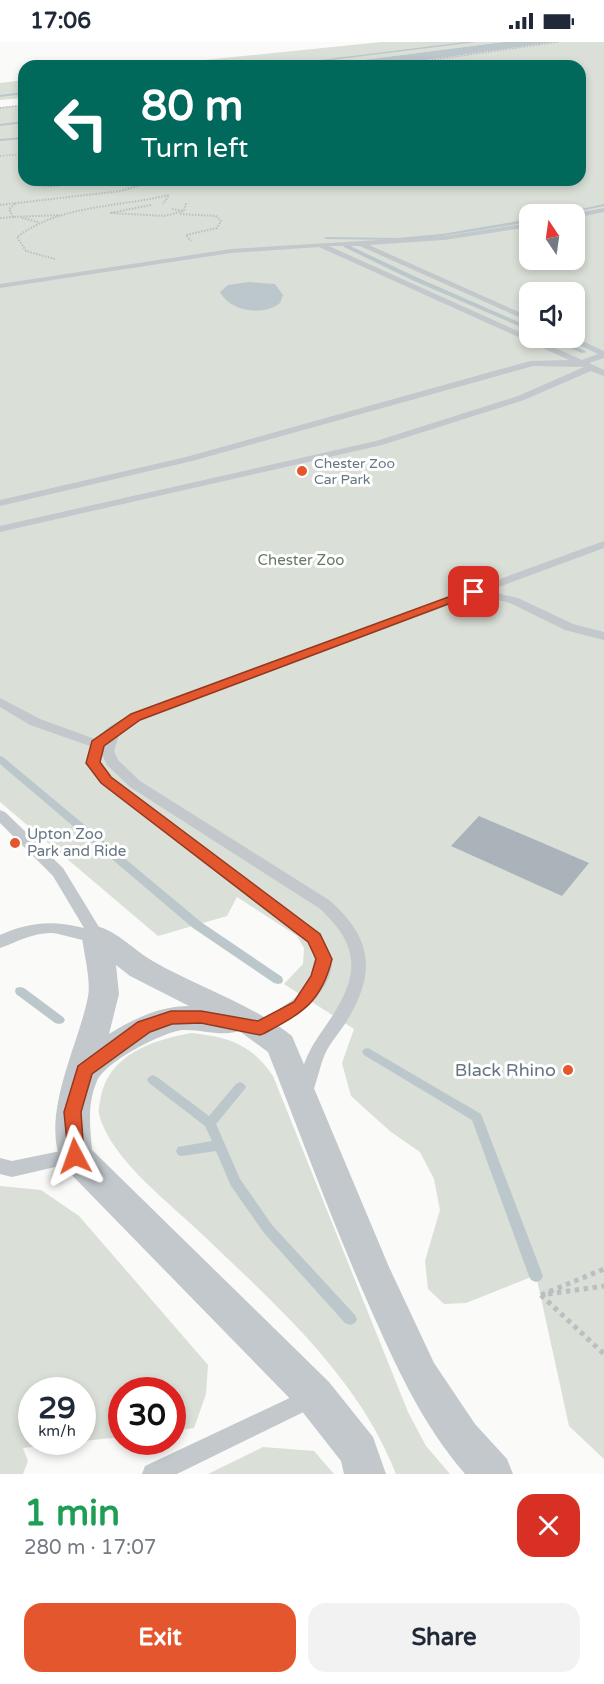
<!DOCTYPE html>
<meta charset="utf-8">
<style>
body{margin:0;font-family:"Varela Round",sans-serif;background:#f2f2f3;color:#1f2937;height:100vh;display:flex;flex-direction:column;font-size:22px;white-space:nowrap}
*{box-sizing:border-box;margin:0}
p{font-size:20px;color:#747a83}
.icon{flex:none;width:33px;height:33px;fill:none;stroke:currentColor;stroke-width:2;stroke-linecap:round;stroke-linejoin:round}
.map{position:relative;height:1432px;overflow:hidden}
.panel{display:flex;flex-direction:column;background:#fff;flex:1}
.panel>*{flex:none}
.top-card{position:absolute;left:18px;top:18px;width:568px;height:126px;border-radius:18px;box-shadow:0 3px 9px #0003;background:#00695c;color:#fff;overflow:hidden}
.needle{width:39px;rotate:347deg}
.buttons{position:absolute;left:519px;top:162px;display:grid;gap:12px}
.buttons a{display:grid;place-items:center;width:66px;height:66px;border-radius:12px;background:#fff;box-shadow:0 3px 9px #0003;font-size:30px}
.speed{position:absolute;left:18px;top:1335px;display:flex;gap:12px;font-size:30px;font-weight:700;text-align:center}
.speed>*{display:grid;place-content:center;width:78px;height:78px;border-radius:50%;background:#fff;box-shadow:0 3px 9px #0003;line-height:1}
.speed small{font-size:15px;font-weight:400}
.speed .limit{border:9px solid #d22;background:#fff;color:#111}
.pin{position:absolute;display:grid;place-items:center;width:51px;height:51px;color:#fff;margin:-26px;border-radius:12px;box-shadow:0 3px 9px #0006}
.me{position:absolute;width:66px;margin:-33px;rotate:356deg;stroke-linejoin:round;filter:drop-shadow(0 0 4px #0008)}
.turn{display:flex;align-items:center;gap:21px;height:126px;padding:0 24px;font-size:27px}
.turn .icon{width:78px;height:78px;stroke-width:2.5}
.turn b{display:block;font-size:42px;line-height:51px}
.round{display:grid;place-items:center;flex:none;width:63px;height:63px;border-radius:18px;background:#f2f2f3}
.overview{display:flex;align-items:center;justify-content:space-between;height:102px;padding:0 24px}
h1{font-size:36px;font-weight:700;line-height:45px;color:#1e9e55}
.primary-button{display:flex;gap:12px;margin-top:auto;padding:12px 24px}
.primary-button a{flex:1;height:69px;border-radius:18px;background:#e4572e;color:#fff;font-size:24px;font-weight:700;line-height:69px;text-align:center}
.primary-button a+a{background:#f2f2f3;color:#1f2937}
.status{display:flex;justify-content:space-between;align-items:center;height:42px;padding:0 30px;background:#fff;direction:ltr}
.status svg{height:16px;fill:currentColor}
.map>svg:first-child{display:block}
.green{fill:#dadfd7;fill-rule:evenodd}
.water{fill:#bbc7cb}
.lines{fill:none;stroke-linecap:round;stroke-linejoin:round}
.stream{fill:#bbc7cb;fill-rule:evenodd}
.building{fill:#aab3b9}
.path-far2{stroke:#bbbfc2;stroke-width:1.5;stroke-dasharray:1.5 1.5;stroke-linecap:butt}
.path-far1{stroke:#bbbfc2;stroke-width:2;stroke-dasharray:1.5 1.5;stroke-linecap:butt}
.path{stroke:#bbbfc2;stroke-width:5;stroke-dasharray:4.5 4.5;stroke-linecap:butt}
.lane{fill:#c3c8cc;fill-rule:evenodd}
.street{fill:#c3c8cc;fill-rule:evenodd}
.route{fill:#e4572e;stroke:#94391e;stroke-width:1.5}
.poi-dot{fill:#e4572e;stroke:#fff;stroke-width:2}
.labels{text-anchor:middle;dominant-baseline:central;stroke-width:6;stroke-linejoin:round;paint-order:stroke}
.far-poi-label{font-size:14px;fill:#657683;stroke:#fff;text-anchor:start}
.park-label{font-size:15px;fill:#687a64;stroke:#fff}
.poi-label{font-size:15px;fill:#657683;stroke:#fff;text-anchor:start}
.near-poi-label{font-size:18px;fill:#657683;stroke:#fff;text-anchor:end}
</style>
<div class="status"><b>17:06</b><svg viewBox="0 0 49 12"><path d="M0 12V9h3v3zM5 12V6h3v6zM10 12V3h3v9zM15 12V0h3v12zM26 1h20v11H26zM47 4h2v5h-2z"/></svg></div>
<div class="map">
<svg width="604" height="1432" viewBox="0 0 604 1432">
<rect width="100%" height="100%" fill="#fafaf8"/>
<g class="green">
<polygon points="382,0 503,0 316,24 146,24"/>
<path d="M 554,0 L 604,0 L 604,1417 L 569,1384 L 536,1233 L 466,1261 L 444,1262 L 428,1247 L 425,1219 L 440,1168 L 434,1137 L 420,1110 L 391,1090 L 351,1054 L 342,1021 L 354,987 L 284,942 L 303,922 L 304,906 L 297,894 L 237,855 L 227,874 L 158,894 L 0,760 L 0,65 L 24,63 L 24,138 L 580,138 L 580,24 L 384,24 ZM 530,172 L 574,172 L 574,218 L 530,218 ZM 530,250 L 574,250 L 574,296 L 530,296 Z"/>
<polygon points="24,38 24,56 0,58 0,41"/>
<path d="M 191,991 C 229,995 251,1002 273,1034 L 408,1370 L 426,1404 L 450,1432 L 396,1432 C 359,1336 277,1264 204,1194 C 171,1162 110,1117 99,1072 C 98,1066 100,1060 101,1054 C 110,1012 153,998 191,991 Z"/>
<polygon points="0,1144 41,1148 79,1174 208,1323 206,1352 194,1386 173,1389 172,1348 122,1348 121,1395 83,1399 82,1348 32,1348 32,1400 80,1400 23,1406 28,1419 23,1432 0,1432"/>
<polygon points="263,1405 314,1409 334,1432 208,1432"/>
</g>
<g class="water">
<polygon points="503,0 554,0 384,24 316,24"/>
<path d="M 249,240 L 275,242 L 283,253 L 280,261 C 262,275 230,269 220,250 L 228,243 Z"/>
</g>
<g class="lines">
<g class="stream">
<polygon points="465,0 476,0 283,24 272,24"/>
<polygon points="24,50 24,52 0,55 0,53"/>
<polygon points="24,79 24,81 0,84 0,82"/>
<polygon points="24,95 24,97 0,99 0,97"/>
<polygon points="604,162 604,164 565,172 559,172"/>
<polygon points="530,177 530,180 442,194 398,198 326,197 324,196 326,195 398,196 442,192"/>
<polygon points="344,203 348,203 416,235 530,285 530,289 412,238 344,205"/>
<polygon points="547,296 554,296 587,310 582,311"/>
<polygon points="0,714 3,715 201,880 282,935 283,938 282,941 278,942 274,941 193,886 0,722"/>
<polygon points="20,945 24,946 63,975 65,978 63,981 59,982 55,981 16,952 15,949 16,946"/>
<polygon points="368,1006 481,1072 543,1234 541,1238 536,1240 531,1238 529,1234 472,1078 364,1013 362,1010 364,1007"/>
<polygon points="153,1033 157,1035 209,1074 236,1042 240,1040 244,1042 246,1045 244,1048 216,1082 240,1137 272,1183 355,1273 357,1277 355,1281 350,1283 345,1281 264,1191 231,1144 216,1109 182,1114 178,1113 176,1109 178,1105 212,1099 205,1084 149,1041 147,1038 149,1035"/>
</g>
</g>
<polygon class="building" points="479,774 545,802 589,821 562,854 451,804"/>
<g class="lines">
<g class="path-far2">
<polyline points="390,24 558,0"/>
<polyline points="0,66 24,63"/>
<polyline points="0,114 24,112"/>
</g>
<g class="path-far1">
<path d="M 28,138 C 41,151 73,140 89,138"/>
<polyline points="15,162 9,167 13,175 60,173"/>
<polyline points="0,163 121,149 144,142 140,138"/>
<polyline points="151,163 110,171 164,174 184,169 186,161"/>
<polyline points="172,167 184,169"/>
<polyline points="180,172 216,174 221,179 217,186 186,193 191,199"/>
<polyline points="0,176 14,175"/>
<polyline points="22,176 38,180"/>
<path d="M 55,217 L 26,209 L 17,195 C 59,163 119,165 169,153 L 163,162"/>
</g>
<g class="path">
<polyline points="548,1252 604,1244"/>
<polyline points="541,1253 604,1312"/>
<polyline points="541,1253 604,1227"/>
</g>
<g class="lane">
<polygon points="604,166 604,170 574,176 574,172 571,172"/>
<polygon points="530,181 530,185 444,198 369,203 530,275 530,280 360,204 329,204 582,318 598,312 565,296 574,295 604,309 604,316 589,321 604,328 604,334 591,329 524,358 382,403 0,490 0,484 376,399 518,354 584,325 533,324 192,419 0,464 0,458 186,415 530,319 569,318 319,205 231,211 0,246 0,242 231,207 444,194"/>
<path d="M 604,499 L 604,506 L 488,549 L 518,556 L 573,582 L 604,590 L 604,598 L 565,588 L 510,561 L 476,553 L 141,678 L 119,693 L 114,709 L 118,718 L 140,739 L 329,858 C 371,895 377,928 348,977 C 341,989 331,999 325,1012 C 319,1026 317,1042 310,1056 L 304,1058 L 298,1056 L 295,1051 C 300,1035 304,1018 313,1003 C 320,991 329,980 336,968 C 362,925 354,898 319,866 L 130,745 L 107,723 L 102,712 L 100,721 L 111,735 L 320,892 C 324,900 331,909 332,918 C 334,951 288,983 260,992 L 254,991 L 252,986 L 254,981 C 285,965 332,941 308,900 L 101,741 L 86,721 L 90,704 L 30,683 L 0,665 L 0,656 L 40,677 L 95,697 L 109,685 L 131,672 Z"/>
<path d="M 0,768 L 5,770 L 63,826 L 105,895 L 103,899 C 90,903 66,892 51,891 C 32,891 17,900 0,906 L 0,893 C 29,880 53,878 84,886 L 53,834 L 0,781 Z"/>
<polygon points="75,1106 81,1109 84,1114 81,1119 12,1135 0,1132 0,1116 12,1119"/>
<polygon points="313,1345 320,1348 323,1355 320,1362 177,1432 142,1432 145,1424"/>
</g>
<path class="street" d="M 97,884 C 118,890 133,907 151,918 C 197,945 250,961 292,994 L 389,1225 L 434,1321 L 475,1382 L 507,1417 L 513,1432 L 465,1432 C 420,1379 396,1324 368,1261 C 332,1179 301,1094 268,1010 L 239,989 C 221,995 201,987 183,988 C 162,990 105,1020 97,1039 C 87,1062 90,1084 92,1108 L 329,1340 L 373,1395 L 386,1432 L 344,1432 L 341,1419 L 301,1368 L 63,1124 C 39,1075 78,1005 88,955 C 91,937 84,913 82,895 L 87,887 ZM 116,923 L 130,934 L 189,964 C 160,964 133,977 109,992 L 119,952 Z"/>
</g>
<path class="route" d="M 470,547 L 480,550 L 140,678 L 104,704 L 100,720 L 111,735 L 320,892 L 332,917 C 321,961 303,970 265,991 L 260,993 L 201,981 L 172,982 L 150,990 L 92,1032 L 81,1070 L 84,1114 L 82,1120 L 75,1122 L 69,1120 L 64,1070 L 78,1024 L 138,980 L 171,969 L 201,969 L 258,979 L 294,960 L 311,934 L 316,917 L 308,900 L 101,741 L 86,721 L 92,699 L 131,672 Z"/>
<g class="poi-dot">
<circle cx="302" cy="429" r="6"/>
<circle cx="15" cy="801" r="6"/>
<circle cx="568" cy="1028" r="6"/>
</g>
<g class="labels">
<g class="far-poi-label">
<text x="314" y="421">Chester Zoo<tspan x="314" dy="16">Car Park</tspan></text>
</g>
<g class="park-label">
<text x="301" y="518">Chester Zoo</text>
</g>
<g class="poi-label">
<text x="27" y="792">Upton Zoo<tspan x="27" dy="17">Park and Ride</tspan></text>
</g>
<g class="near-poi-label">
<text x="556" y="1028">Black Rhino</text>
</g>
</g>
</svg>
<div class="buttons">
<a><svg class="needle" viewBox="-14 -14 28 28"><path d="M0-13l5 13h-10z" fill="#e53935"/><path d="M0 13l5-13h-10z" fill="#747a83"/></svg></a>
<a><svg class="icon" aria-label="sound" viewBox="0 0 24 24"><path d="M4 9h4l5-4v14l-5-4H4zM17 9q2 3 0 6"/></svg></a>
</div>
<div class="speed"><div>29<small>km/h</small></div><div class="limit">30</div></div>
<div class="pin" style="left:474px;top:550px;background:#d93025"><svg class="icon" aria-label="arrive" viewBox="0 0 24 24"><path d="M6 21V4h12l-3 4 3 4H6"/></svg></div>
<svg class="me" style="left:75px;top:1114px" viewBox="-20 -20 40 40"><path d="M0-17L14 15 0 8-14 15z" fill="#e4572e" stroke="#fff" stroke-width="4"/></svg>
<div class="top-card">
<div class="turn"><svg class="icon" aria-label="left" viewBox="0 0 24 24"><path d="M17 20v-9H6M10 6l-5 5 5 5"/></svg><div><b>80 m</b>Turn left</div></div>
</div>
</div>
<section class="panel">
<div class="overview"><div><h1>1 min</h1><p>280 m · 17:07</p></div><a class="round" style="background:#d93025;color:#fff"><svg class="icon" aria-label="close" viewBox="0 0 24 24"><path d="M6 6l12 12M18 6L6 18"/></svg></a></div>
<div class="primary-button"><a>Exit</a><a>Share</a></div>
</section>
